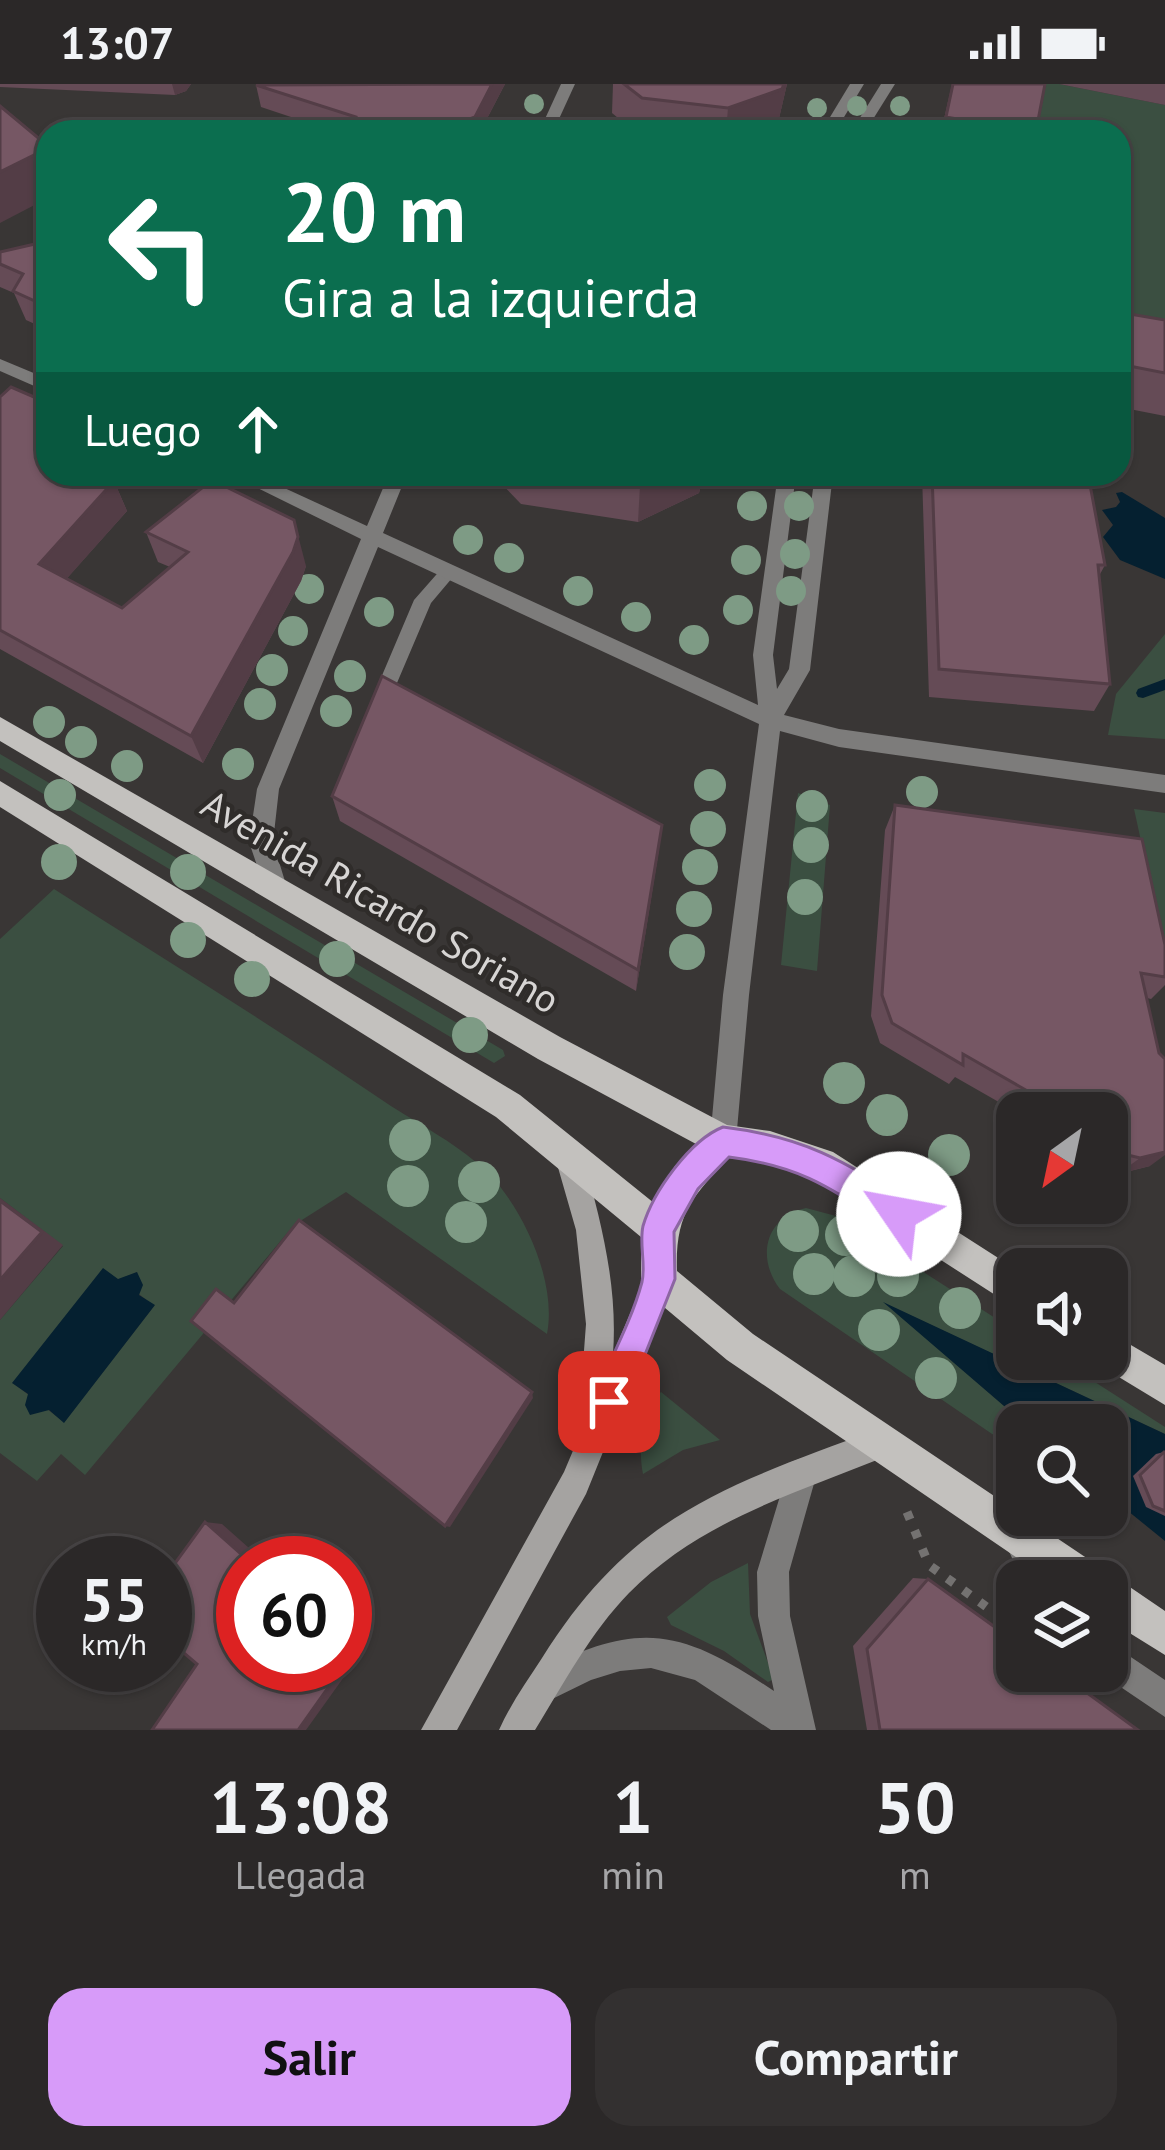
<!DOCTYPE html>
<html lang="es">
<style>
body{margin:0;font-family:"PT Sans",sans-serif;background:#333030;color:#f1f3f6;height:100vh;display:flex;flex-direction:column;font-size:45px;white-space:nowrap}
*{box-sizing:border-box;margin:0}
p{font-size:39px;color:#a6a6a8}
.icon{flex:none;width:66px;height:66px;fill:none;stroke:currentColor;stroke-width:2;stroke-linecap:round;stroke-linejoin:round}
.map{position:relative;height:1646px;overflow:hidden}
.panel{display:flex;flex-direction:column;background:#2b2828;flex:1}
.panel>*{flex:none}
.hud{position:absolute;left:36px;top:36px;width:1095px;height:366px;border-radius:36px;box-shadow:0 3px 9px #0004,0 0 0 3px #474445;background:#0b6e4f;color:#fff;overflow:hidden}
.needle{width:78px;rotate:213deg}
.tools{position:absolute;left:996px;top:1008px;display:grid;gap:24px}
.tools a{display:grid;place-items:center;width:132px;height:132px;border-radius:24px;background:#2b2828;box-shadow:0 3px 9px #0004,0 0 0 3px #474445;font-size:60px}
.speed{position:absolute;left:36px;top:1452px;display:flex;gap:24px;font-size:60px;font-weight:700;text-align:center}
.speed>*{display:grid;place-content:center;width:156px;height:156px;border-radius:50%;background:#2b2828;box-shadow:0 3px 9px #0004,0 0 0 3px #474445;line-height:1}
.speed small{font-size:30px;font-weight:400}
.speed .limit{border:18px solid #d22;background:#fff;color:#111}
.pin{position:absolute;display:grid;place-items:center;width:102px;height:102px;color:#fff;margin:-51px;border-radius:24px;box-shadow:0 6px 18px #0006}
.me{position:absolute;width:132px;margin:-66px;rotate:303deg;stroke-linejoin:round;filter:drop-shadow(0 0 9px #0008)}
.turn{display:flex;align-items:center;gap:42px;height:252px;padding:0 48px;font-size:54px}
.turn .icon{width:156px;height:156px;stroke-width:2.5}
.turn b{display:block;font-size:84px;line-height:102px}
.then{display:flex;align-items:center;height:114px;padding:0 48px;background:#0003;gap:24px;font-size:45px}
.eta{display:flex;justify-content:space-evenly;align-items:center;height:204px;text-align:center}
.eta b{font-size:72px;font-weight:600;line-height:84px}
.primary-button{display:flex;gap:24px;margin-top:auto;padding:24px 48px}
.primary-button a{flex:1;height:138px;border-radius:36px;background:#d79bf9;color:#111;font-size:48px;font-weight:600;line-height:138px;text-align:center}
.primary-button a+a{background:#333030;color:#f1f3f6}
.status{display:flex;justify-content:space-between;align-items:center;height:84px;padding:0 60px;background:#2b2828;direction:ltr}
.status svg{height:33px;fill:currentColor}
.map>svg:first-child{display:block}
.green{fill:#3b4f41;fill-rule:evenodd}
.water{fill:#052030}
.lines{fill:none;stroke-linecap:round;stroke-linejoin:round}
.stream{fill:#052030;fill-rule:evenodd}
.path{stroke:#747271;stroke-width:9;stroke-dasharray:8 12;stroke-linecap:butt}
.lane{fill:#7d7c7b;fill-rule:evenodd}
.street{fill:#7d7c7b;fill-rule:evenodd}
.secondary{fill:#a5a3a1;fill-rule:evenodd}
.primary{fill:#c3c1be;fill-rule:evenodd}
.tree{fill:#7e9b85}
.wall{fill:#654b56}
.shaded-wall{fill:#533d46}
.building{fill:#765764;stroke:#533d46;stroke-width:3}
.route{fill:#d79bf9;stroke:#8c65a2;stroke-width:3}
.labels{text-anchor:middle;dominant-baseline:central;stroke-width:9;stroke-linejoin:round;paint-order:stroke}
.street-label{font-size:39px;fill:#d7d5d4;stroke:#2f2c2a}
</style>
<div class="status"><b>13:07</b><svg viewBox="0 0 49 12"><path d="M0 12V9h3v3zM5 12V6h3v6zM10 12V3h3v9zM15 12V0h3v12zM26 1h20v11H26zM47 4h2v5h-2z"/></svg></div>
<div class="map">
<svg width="1165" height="1646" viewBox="0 0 1165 1646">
<rect width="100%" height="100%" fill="#393635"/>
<g class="green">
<polygon points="953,0 1059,0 1165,21 1165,279 1119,271 1119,48 1031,48"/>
<polygon points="1165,550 1165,655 1108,651 1116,610"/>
<polygon points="0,670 503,966 505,972 494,979 0,684"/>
<polygon points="798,709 830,721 817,887 781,881"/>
<polygon points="1134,725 1165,729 1165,866"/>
<path d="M 54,805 C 164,875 276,944 385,1018 C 418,1040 462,1062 490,1091 C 525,1128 557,1199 547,1250 L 346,1108 L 294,1141 L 85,1391 L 61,1370 L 37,1397 L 0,1369 L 0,1236 L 63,1162 L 0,1114 L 0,855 ZM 103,1185 L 118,1196 L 137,1188 L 139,1210 L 154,1222 L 64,1338 L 13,1299 Z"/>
<path d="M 806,1124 L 836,1132 L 1017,1248 L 1017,1275 L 1059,1275 L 1165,1343 L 1165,1350 L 888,1221 L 1026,1341 L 1017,1341 L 1017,1367 L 780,1205 C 756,1174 765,1133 806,1124 Z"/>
<path d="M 661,1308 L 720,1356 L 683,1366 L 643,1390 C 638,1364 641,1326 661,1308 Z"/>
<polygon points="748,1479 750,1530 774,1595 768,1598 724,1567 671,1541 667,1533 711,1498"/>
</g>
<g class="water">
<polygon points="1122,408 1165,434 1165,495 1120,476 1103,453 1113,441 1102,426 1116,423 1120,418 1116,409"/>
<polygon points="103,1184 118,1195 137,1188 143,1201 139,1211 155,1221 64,1339 49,1326 30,1331 25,1321 28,1310 12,1299"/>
<polygon points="883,1218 1165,1350 1165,1457 1107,1410 1107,1341 1026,1341"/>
</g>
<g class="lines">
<polygon class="stream" points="1165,595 1165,606 1143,614 1138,613 1136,609 1138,605"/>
<polyline class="path" points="907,1428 929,1481 1017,1545"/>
<polygon class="lane" points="449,481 458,487 431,519 391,613 377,613 375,608 414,516 443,483"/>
<g class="street">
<polygon points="561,0 575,0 553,48 539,48"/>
<polygon points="850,0 864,0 835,48 821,48"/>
<polygon points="881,0 895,0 865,48 851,48"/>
<polygon points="0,275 48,295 48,308 0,287"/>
<polygon points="229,390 254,390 367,442 389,390 407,390 383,449 758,621 753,571 778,390 796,390 773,571 777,605 789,585 815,390 833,390 810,586 784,631 839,645 1165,691 1165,709 839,663 780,647 749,911 736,1057 732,1066 723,1070 714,1066 710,1057 723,911 759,640 378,463 279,705 273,758 287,804 283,811 267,811 249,758 257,705 361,455"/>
<path d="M 802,1374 L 813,1378 L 817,1389 L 789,1488 L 790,1532 L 816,1646 L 771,1646 L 695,1596 L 651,1584 L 620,1587 L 591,1596 L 546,1618 L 534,1613 L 529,1601 L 534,1589 C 638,1537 677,1542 774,1607 L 758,1532 L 757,1488 L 787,1389 L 791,1378 Z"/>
<polygon points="1021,1442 1032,1447 1054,1497 1022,1497 1005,1458 1010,1447"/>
<polygon points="1107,1557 1165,1596 1165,1633 1097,1587 1107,1587"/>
</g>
<g class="secondary">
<path d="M 569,1060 L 579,1064 L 583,1073 C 601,1137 618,1202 613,1270 L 649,1185 L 659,1181 L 669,1185 L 673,1195 L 586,1410 L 457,1646 L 421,1646 L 564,1388 L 583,1343 L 579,1333 L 586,1240 L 576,1146 L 555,1073 L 559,1064 Z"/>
<path d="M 878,1345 L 889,1349 L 893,1360 L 889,1371 C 797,1409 701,1436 629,1509 C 591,1548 564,1599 535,1646 L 499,1646 C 510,1621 527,1597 542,1574 C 633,1429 726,1402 878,1345 Z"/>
</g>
<g class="primary">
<path d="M 0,633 L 560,953 L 727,1041 L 770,1047 L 833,1068 L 1017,1186 L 1017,1225 L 812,1093 L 770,1079 L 729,1074 C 692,1113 675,1130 677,1187 L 753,1250 L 1100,1483 L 1104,1492 L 1121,1497 L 1165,1527 L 1165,1571 L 1107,1535 L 1107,1497 L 1051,1497 L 727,1276 L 646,1208 L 641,1195 L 641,1153 L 496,1033 L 0,723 L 0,697 L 520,1011 L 654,1119 L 675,1082 L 696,1060 L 538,975 L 0,657 Z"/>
<polygon points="1107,1247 1165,1281 1165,1321 1094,1278 1107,1275"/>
</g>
</g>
<g class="tree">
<circle cx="534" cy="20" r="10"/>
<circle cx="857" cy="22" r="10"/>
<circle cx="900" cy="22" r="10"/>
<circle cx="817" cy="24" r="10"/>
<circle cx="752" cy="422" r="15"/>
<circle cx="799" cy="422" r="15"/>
<circle cx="468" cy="456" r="15"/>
<circle cx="795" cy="470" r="15"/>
<circle cx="509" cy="474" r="15"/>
<circle cx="746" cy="476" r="15"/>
<circle cx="309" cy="505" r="15"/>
<circle cx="578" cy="507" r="15"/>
<circle cx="791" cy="507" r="15"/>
<circle cx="738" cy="526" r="15"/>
<circle cx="379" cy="528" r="15"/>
<circle cx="636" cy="533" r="15"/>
<circle cx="293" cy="547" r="15"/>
<circle cx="694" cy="556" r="15"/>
<circle cx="272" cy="586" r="16"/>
<circle cx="350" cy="592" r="16"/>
<circle cx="260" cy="620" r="16"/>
<circle cx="336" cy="627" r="16"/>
<circle cx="49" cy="638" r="16"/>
<circle cx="81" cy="658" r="16"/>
<circle cx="238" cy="680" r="16"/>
<circle cx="127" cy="682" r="16"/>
<circle cx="710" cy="701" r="16"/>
<circle cx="922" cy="708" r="16"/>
<circle cx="60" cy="711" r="16"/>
<circle cx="812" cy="722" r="16"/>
<circle cx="708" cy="745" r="18"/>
<circle cx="811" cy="761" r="18"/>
<circle cx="59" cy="778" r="18"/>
<circle cx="700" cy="783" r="18"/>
<circle cx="188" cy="788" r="18"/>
<circle cx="805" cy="813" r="18"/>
<circle cx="694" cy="825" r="18"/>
<circle cx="188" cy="856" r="18"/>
<circle cx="687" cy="868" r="18"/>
<circle cx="337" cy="875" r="18"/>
<circle cx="252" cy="895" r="18"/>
<circle cx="470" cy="951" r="18"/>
<circle cx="844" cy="999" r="21"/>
<circle cx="887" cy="1031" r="21"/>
<circle cx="410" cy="1056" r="21"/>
<circle cx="949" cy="1071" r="21"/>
<circle cx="479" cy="1098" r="21"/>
<circle cx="408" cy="1102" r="21"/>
<circle cx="466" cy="1138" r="21"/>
<circle cx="798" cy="1147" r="21"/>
<circle cx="846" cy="1151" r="21"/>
<circle cx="814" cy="1190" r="21"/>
<circle cx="854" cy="1192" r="21"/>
<circle cx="898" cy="1192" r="21"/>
<circle cx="960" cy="1224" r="21"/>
<circle cx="879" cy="1246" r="21"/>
<circle cx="936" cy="1294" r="21"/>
</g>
<g class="wall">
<polygon points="0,0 191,0 186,7 175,11 0,3"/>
<polygon points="505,0 480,48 336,48 261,23 256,1"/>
<polygon points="613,0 787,0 777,43 764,48 635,48 612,29"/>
<polygon points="952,0 1036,47 1046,48 941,48"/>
<polygon points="1059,0 1165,0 1165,21"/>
<polygon points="48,157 48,246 26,236 14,209 0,203 0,168"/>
<polygon points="1119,220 1124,229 1165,236 1165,332 1119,323"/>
<polygon points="0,313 117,404 127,427 67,494 122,524 170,483 158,478 146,448 306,482 301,497 203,679 0,565"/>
<polygon points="492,390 704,390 699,409 638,438 521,420"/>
<polygon points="922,390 1088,390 1105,481 1099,492 1110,600 1094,627 929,613"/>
<polygon points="332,712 659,765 636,907 340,737"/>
<polygon points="895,721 1165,861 1165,901 1151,915 1147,914 1150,1082 1118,1090 1107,1087 1107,1029 1018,1029 955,993 949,1000 880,959 871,932 885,746"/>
<polygon points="1164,1368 1165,1369 1165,1432 1146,1423 1133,1392 1156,1370"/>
<polygon points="913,1494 928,1495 1138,1646 867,1646 853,1562"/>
</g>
<g class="shaded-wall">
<polygon points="172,0 191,0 186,7 175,11"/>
<polygon points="492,0 505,0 480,48 457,48"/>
<polygon points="784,0 787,0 777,43 764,48 726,48 728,24"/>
<polygon points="48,64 48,114 0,139 0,88"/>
<polygon points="94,390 130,390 117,404 127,427 55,508 39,480"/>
<polygon points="663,390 704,390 699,409 638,438 640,401"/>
<polygon points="294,436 306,482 301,497 203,679 191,652"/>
<polygon points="662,741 659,765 636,907 638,886"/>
<polygon points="1165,1068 1165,1071 1150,1082 1118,1090 1140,1074"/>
<polygon points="0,1114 63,1161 0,1236"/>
<polygon points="532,1308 533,1314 450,1443 445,1442"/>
<polygon points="205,1438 222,1440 266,1479 251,1479"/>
<polygon points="345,1549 364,1565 306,1646 298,1646 345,1562"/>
</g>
<g class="building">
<polygon points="492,0 475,33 464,37 457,48 430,48 355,38 356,33 256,1"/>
<polygon points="624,0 784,0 782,5 728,24 642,14"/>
<polygon points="953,0 1045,0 1036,47 1046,48 955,48 957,35 946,33"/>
<polygon points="0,22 48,62 48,64 0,88"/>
<polygon points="48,157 48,223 13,207 23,190 0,180 0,168"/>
<polygon points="1119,220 1125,221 1124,229 1165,236 1165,289 1119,280"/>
<polygon points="11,303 48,319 48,390 100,390 114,397 39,480 122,524 188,468 146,448 212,396 294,436 298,453 293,468 191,652 0,546 0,313"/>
<polygon points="569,390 663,390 640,401"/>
<polygon points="932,390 1088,390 1105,481 1098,481 1110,600 939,585"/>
<polygon points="382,592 662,741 638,886 332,712"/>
<polygon points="895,721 1142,755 1165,861 1165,893 1141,889 1159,969 1165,975 1165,1068 1140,1074 1111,1067 1107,1065 1107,1029 1066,1029 963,970 963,981 892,939 882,911"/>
<polygon points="0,1117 42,1148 0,1196"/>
<polygon points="299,1136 532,1308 445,1442 191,1237 216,1205 234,1219"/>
<polygon points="1164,1368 1165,1369 1165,1427 1153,1422 1140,1391"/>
<polygon points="205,1438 251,1479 243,1479 243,1581 344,1581 298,1646 152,1646 197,1580 165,1553 165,1493"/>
<polygon points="928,1495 1017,1559 1017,1587 1057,1587 1138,1646 880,1646 867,1565"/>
<polygon points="345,1562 353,1569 345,1580"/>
</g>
<path class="route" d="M 723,1043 C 805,1053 842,1076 910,1119 L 915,1130 L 910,1142 L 899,1146 L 888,1142 C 829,1103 801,1082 729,1073 L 698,1105 L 674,1148 L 675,1195 L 621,1331 L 609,1336 L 597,1331 L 592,1318 C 608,1279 631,1239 642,1198 C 646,1180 639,1160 643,1142 C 653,1108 690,1056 723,1043 Z"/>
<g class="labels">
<g class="street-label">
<text transform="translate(381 817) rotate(30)">Avenida Ricardo Soriano</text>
</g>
</g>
</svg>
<div class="tools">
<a><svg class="needle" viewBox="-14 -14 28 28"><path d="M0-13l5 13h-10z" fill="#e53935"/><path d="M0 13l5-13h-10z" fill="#a6a6a8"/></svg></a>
<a><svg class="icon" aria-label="sound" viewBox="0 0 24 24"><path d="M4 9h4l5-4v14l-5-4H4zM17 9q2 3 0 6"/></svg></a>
<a><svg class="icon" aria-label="search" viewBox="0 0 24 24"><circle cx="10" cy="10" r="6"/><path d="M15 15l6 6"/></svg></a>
<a><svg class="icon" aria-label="layers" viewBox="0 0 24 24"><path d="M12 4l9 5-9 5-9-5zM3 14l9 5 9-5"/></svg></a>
</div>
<div class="speed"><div>55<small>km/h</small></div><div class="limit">60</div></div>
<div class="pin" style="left:609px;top:1318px;background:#d93025"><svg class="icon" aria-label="arrive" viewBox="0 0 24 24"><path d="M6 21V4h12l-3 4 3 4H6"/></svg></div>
<svg class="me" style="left:899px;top:1130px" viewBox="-20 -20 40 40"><circle r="19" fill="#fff"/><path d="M0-13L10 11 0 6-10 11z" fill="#d79bf9"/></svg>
<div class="hud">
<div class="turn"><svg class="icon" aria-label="left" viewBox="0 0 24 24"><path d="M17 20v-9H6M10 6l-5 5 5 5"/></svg><div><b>20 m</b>Gira a la izquierda</div></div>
<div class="then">Luego<svg class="icon" aria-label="ahead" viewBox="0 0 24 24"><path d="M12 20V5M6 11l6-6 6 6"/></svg></div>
</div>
</div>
<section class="panel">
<div class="eta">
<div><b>13:08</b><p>Llegada</p></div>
<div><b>1</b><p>min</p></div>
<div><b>50</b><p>m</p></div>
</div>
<div class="primary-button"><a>Salir</a><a>Compartir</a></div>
</section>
